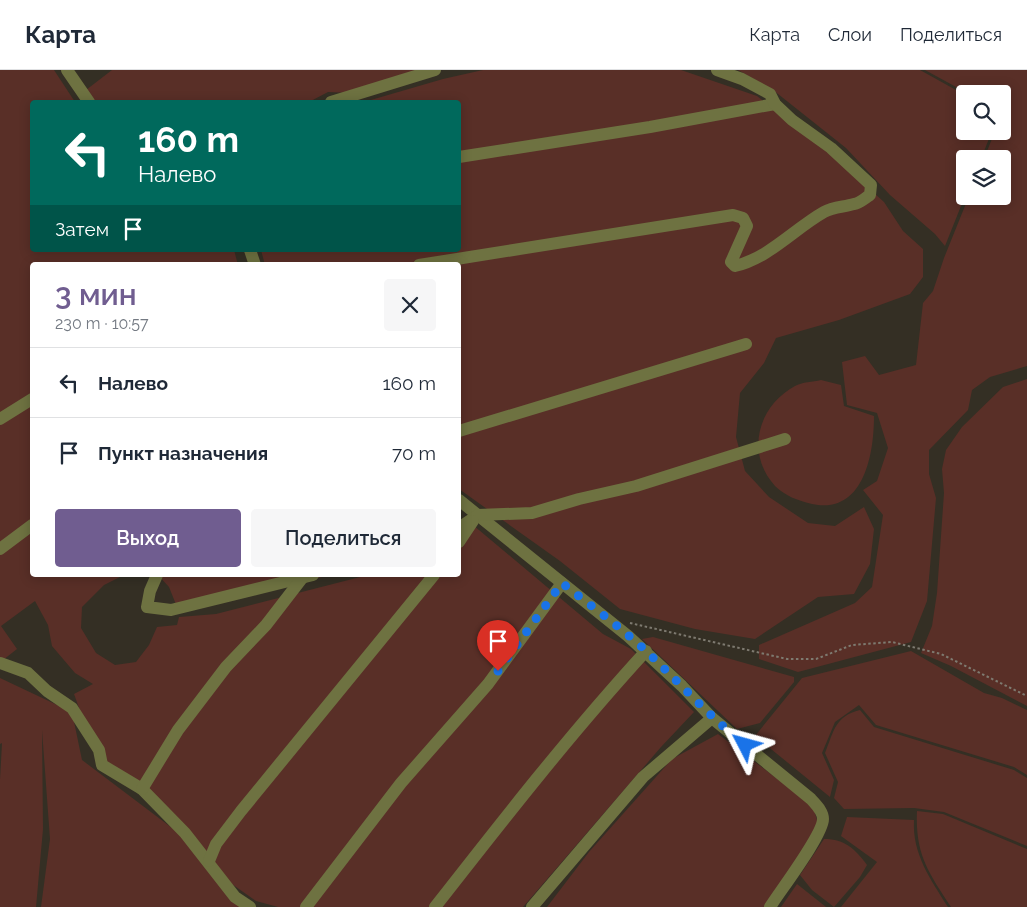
<!DOCTYPE html>
<html lang="ru">
<meta charset="utf-8">
<style>
body{margin:0;font-family:Raleway,sans-serif;background:#f6f6f7;color:#1f2937;height:100vh;display:flex;flex-direction:column;font-size:19px;white-space:nowrap}
*{box-sizing:border-box;margin:0}
p{font-size:16px;color:#747a83}
.icon{flex:none;width:28px;height:28px;fill:none;stroke:currentColor;stroke-width:2;stroke-linecap:round;stroke-linejoin:round}
.map{position:relative;flex:1;overflow:hidden}
.panel{position:absolute;left:30px;top:192px;width:431px;height:315px;display:flex;flex-direction:column;background:#fff;border-radius:5px;box-shadow:0 2px 12px #0003}
.panel>*{flex:none}
.banner{position:absolute;left:30px;top:30px;width:431px;height:152px;border-radius:5px;box-shadow:0 2px 12px #0003;background:#00695c;color:#fff;overflow:hidden}
.buttons{position:absolute;left:956px;top:15px;display:grid;gap:10px}
.buttons a{display:grid;place-items:center;width:55px;height:55px;border-radius:5px;background:#fff;box-shadow:0 2px 12px #0003;font-size:25px}
.pin{position:absolute;display:grid;place-items:center;width:42px;height:42px;color:#fff;margin:-51px -21px;border-radius:50% 50% 50% 0;rotate:-45deg;box-shadow:0 0 5px #0007}
.pin .icon{rotate:45deg}
.me{position:absolute;width:55px;margin:-28px;rotate:309deg;stroke-linejoin:round;filter:drop-shadow(0 0 4px #0008)}
.turn{display:flex;align-items:center;gap:18px;height:105px;padding:0 25px;font-size:22px}
.turn .icon{width:65px;height:65px;stroke-width:2.5}
.turn b{display:block;font-size:35px;line-height:42px}
.then{display:flex;align-items:center;height:48px;padding:0 25px;background:#0003;gap:10px;font-size:19px}
.round{display:grid;place-items:center;flex:none;width:52px;height:52px;border-radius:5px;background:#f6f6f7}
.head{display:flex;align-items:center;justify-content:space-between;height:85px;padding:0 25px}
h1{font-size:30px;font-weight:600;line-height:38px;color:#705d90}
.cta{display:flex;gap:10px;margin-top:auto;padding:10px 25px}
.cta a{flex:1;height:58px;border-radius:5px;background:#705d90;color:#fff;font-size:20px;font-weight:600;line-height:58px;text-align:center}
.cta a+a{background:#f6f6f7;color:#1f2937}
ul{padding:0;list-style:none}
li{display:flex;align-items:center;gap:15px;height:70px;padding:0 25px;border-top:1px solid #e0e1e3}
li div{flex:1}
li b{display:block;font-size:19px}
li em{font-style:normal}
header{display:flex;align-items:center;gap:30px;box-sizing:border-box;height:70px;padding:0 25px;background:#fff;border-bottom:1px solid #e0e1e3}
header strong{font-size:24px}
nav{display:flex;gap:28px;margin-inline-start:auto;font-size:18px}
.map>svg:first-child{display:block}
.green{fill:#592f27}
.lines{fill:none;stroke-linecap:round;stroke-linejoin:round}
.path{stroke:#7e7a70;stroke-width:2;stroke-dasharray:2.5 2.5;stroke-linecap:butt}
.minor{stroke:#6e7241;stroke-width:12}
.route{stroke:#1a73e8;stroke-width:9;stroke-dasharray:0 16.2}
</style>
<header>
<strong>Карта</strong>
<nav><a>Карта</a><a>Слои</a><a>Поделиться</a></nav>
</header>
<div class="map">
<svg width="1027" height="837" viewBox="0 0 1027 837">
<rect width="100%" height="100%" fill="#342f24"/>
<g class="green">
<polygon points="0,0 54,0 75,32 32,32 32,180 234,180 238,195 32,195 32,505 124,505 104,515 82,537 81,558 96,583 115,595 136,592 149,575 157,557 177,555 179,547 216,544 368,505 459,505 459,472 473,455 603,564 631,579 694,642 661,677 523,837 278,837 256,831 229,812 186,757 96,685 74,624 93,614 75,603 52,576 48,555 35,531 1,556 17,579 3,590 0,589"/>
<polygon points="112,0 423,0 351,23 328,22 309,32 95,32 86,20"/>
<polygon points="483,0 681,0 757,26 824,78 884,132 903,161 923,179 923,207 910,224 839,250 776,268 764,293 740,323 736,367 745,401 769,427 808,453 835,456 864,437 874,459 870,494 854,524 818,527 755,569 695,559 620,539 560,491 459,419 459,195 265,195 261,180 459,180 459,32 364,32 443,9"/>
<polygon points="738,0 920,0 965,25 965,61 992,61 981,89 965,89 965,126 945,176 935,164 890,125 846,78 773,20"/>
<polygon points="925,0 1027,0 1027,296 990,307 972,320 968,340 929,380 929,404 936,428 927,531 911,572 798,602 759,589 759,575 855,533 872,517 883,445 863,420 877,411 888,378 877,343 847,335 842,292 865,286 879,305 916,295 923,233 933,221 944,188 969,126 1002,126 1002,89 984,89 995,61 1002,61 1002,24 969,24"/>
<polygon points="1027,309 1027,636 951,596 921,583 932,556 937,523 944,423 942,399 946,380 962,357 1003,317"/>
<path d="M 821,310 L 841,315 L 844,336 L 874,346 C 874,384 864,445 812,434 C 799,431 785,426 775,416 C 745,383 758,336 795,316 C 802,312 813,312 821,310 Z"/>
<polygon points="158,505 330,505 206,536 177,537 169,517"/>
<polygon points="653,567 794,607 794,612 760,653 737,659 642,569"/>
<polygon points="911,581 984,623 1002,628 1027,640 1027,705 1014,697 876,655 859,635 835,652 822,683 834,710 830,727 755,666 802,608"/>
<polygon points="0,608 72,642 82,690 180,764 243,837 41,837 50,769 42,660 43,759 36,837 0,837 0,710 2,673 0,674"/>
<path d="M 860,640 L 874,657 L 1014,700 L 1027,708 L 1027,776 L 944,742 L 914,738 L 844,739 L 834,728 L 838,712 L 825,683 C 834,661 835,646 860,640 Z"/>
<polygon points="718,664 813,736 819,757 766,837 547,837 589,782 672,689"/>
<path d="M 917,741 L 943,744 L 1027,779 L 1027,837 L 951,837 C 928,802 915,784 917,741 Z"/>
<path d="M 847,747 L 914,750 C 912,784 931,810 948,837 L 841,837 L 877,792 L 841,766 Z"/>
<path d="M 824,769 C 845,769 855,779 867,795 L 860,807 L 834,837 L 812,820 L 800,805 Z"/>
<polygon points="797,814 826,837 781,837"/>
</g>
<g class="lines">
<polyline class="path" points="630,553 787,589 816,589 852,575 892,572 941,584 1027,626"/>
<g class="minor">
<polyline points="67,0 89,32"/>
<polyline points="331,32 435,0"/>
<polyline points="459,87 650,57 775,34"/>
<polyline points="250,180 255,195"/>
<path d="M 419,195 L 733,145 L 743,148 L 747,156 L 731,192 L 735,196 C 769,188 794,159 824,142 C 833,137 844,137 854,134 C 860,133 865,128 870,125 L 871,115 L 831,78 L 792,50 L 775,34 L 770,24 L 742,9 L 717,0"/>
<polyline points="0,349 32,329"/>
<polyline points="459,361 746,274"/>
<path d="M 459,430 L 628,566 L 682,616 L 712,648 L 811,729 C 816,735 823,741 823,749 C 823,765 780,821 770,837"/>
<polyline points="459,458 478,445 532,443 579,429 636,416 785,369"/>
<polyline points="459,472 473,451"/>
<polyline points="0,479 32,455"/>
<polyline points="157,505 150,521 147,537 171,540 313,505"/>
<polyline points="0,593 28,603 47,621 72,638 99,680 102,695 142,719 185,763 235,827 250,837"/>
<polyline points="142,719 178,660 226,597 266,555 303,507"/>
<polyline points="209,791 216,774 241,741 434,505"/>
<polyline points="306,837 401,713 488,614 562,513"/>
<path d="M 435,837 C 503,750 571,663 646,581"/>
<polyline points="532,837 643,707 712,648"/>
</g>
</g>
<g class="lines">
<path class="route" d="M 498,601 L 562,513 C 590,535 619,556 645,580 C 679,612 709,646 745,675"/>
</g>
</svg>
<div class="buttons">
<a><svg class="icon" aria-label="search" viewBox="0 0 24 24"><circle cx="10" cy="10" r="6"/><path d="M15 15l6 6"/></svg></a>
<a><svg class="icon" aria-label="layers" viewBox="0 0 24 24"><path d="M12 4l9 5-9 5-9-5zM3 14l9 5 9-5"/></svg></a>
</div>
<div class="pin" style="left:498px;top:601px;background:#d93025"><svg class="icon" aria-label="arrive" viewBox="0 0 24 24"><path d="M6 21V4h12l-3 4 3 4H6"/></svg></div>
<svg class="me" style="left:745px;top:675px" viewBox="-20 -20 40 40"><path d="M0-17L14 15 0 8-14 15z" fill="#1a73e8" stroke="#fff" stroke-width="4"/></svg>
<div class="banner">
<div class="turn"><svg class="icon" aria-label="left" viewBox="0 0 24 24"><path d="M17 20v-9H6M10 6l-5 5 5 5"/></svg><div><b>160 m</b>Налево</div></div>
<div class="then">Затем<svg class="icon" aria-label="arrive" viewBox="0 0 24 24"><path d="M6 21V4h12l-3 4 3 4H6"/></svg></div>
</div>
<section class="panel">
<div class="head"><div><h1>3 мин</h1><p>230 m · 10:57</p></div><a class="round"><svg class="icon" aria-label="close" viewBox="0 0 24 24"><path d="M6 6l12 12M18 6L6 18"/></svg></a></div>
<ul>
<li><svg class="icon" aria-label="left" viewBox="0 0 24 24"><path d="M17 20v-9H6M10 6l-5 5 5 5"/></svg><div><b>Налево</b></div><em>160 m</em></li>
<li><svg class="icon" aria-label="arrive" viewBox="0 0 24 24"><path d="M6 21V4h12l-3 4 3 4H6"/></svg><div><b>Пункт назначения</b></div><em>70 m</em></li>
</ul>
<div class="cta"><a>Выход</a><a>Поделиться</a></div>
</section>
</div>
